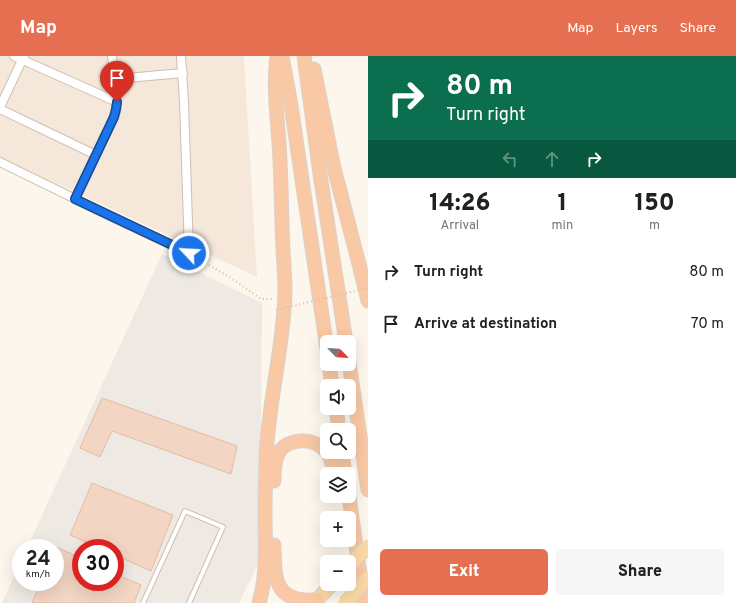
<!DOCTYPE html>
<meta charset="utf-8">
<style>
body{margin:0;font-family:Overpass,sans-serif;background:#f6f6f6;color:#202124;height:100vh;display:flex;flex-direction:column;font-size:15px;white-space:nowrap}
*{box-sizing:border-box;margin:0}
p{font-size:13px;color:#757577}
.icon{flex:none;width:22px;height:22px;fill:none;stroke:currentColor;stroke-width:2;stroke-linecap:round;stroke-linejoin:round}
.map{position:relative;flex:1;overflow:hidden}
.details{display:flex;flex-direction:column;background:#fff;width:368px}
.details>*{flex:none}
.top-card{background:#0b6e4f;color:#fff;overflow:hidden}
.needle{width:26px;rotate:115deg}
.tools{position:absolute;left:320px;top:279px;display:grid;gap:8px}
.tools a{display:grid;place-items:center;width:36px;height:36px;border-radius:6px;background:#fff;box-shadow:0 4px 16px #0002;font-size:20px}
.speed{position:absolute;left:12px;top:483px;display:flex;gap:8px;font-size:20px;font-weight:700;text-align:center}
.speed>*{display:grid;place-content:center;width:52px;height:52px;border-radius:50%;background:#fff;box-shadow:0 4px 16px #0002;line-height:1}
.speed small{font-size:10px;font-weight:400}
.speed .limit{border:6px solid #d22;background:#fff;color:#111}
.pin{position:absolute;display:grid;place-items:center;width:34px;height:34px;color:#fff;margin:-41px -17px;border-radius:50% 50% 50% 0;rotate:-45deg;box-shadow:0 0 4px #0007}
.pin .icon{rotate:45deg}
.me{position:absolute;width:44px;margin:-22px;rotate:295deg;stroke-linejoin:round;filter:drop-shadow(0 0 3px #0008)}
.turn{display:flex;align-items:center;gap:14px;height:84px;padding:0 12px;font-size:18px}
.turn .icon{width:52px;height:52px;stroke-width:2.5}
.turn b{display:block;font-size:28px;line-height:34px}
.lanes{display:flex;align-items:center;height:38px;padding:0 12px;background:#0003;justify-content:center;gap:20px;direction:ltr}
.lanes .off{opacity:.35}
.eta{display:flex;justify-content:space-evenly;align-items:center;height:68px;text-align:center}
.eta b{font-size:24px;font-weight:800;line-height:28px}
.primary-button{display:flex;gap:8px;margin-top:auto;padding:8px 12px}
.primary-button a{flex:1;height:46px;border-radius:6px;background:#e76f51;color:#fff;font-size:16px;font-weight:800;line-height:46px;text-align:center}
.primary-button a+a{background:#f6f6f6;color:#202124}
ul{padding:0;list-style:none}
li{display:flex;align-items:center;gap:12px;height:52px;padding:0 12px}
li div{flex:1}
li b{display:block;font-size:15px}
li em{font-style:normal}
header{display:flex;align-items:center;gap:24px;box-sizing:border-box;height:56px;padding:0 20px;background:#e76f51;color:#fff}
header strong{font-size:19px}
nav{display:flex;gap:22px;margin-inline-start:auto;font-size:14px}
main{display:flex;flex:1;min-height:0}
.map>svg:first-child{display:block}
.residential{fill:#f5e8da}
.industrial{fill:#efe9e4;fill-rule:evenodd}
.building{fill:#f3d5c3;stroke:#e6bba3}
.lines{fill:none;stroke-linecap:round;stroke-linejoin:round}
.service-casing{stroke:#d1beb0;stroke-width:6}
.minor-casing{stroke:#d1beb0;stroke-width:10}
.primary-casing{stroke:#dad1cd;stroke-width:15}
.trunk-casing{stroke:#dad1cd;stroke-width:15}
.path{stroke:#d9b8a5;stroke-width:2;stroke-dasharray:1 3;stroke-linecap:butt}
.service{stroke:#fff;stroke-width:4}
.minor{stroke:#fff;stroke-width:8}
.primary{stroke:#fbd9a5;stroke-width:13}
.trunk{stroke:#f9c8a4;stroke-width:13}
.primary-bridge-casing{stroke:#dad1cd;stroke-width:15;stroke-linecap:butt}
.path-bridge{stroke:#d9b8a5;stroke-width:2;stroke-dasharray:1 3;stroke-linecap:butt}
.primary-bridge{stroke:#fbd9a5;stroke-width:13}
.route-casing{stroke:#114b97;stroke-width:10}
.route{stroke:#1a73e8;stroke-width:7}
</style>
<header>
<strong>Map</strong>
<nav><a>Map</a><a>Layers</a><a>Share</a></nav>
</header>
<main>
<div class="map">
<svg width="368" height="547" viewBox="0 0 368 547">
<rect width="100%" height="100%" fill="#fdf6ec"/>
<polygon class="residential" points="0,0 244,0 257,221 0,101"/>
<path class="industrial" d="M 162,198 L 262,247 L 260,504 L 239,547 L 2,547 L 21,505 L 21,526 L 55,526 L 55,492 L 27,492 ZM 81,492 L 115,492 L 115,526 L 81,526 Z"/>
<g class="building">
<polygon points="102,342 237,390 231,418 112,375 100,401 80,392"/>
<polygon points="92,427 173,459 151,515 115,499 115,492 100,492 70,479"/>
<polygon points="56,491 81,502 81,526 115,526 115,518 141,529 134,547 32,547 41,526 55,526 55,494"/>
</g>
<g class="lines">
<g class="service-casing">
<polyline id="service" points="143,547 185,455 223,471 189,547"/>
</g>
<g class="minor-casing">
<g id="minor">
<polyline points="14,0 117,46"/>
<polyline points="115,23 183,17"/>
<polyline points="0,51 24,0"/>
<polyline points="0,53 96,99"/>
<polyline points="0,106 112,161 189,197 184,46 181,0"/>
<polyline points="75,143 107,76 116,56 117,46 112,0"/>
</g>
</g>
<g class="primary-casing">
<polyline id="primary" points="314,547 332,528"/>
</g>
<g class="trunk-casing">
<g id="trunk">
<polyline points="282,0 291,49 327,293"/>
<polyline points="304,0 320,118 346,286"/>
<polyline points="314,13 334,112 358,204 368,245"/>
<polyline points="349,306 368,434"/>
<polyline points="329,308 332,330"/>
<polyline points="336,352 339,374"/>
<polyline points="342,396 345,418"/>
<path d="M 274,425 C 274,416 274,406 278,398 C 287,381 314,381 326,395 C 331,401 333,410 334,418"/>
<polyline points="349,440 364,547"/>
<path d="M 274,489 C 275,522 273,547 317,544"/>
<path d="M 259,547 C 268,517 265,485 265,454 C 265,437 266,420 266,403 C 268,346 284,291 285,235 C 285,212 282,189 282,166 C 281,140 281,113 279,87 C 277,58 273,29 277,0"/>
</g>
</g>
<polyline class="path" points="195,201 231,222 261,243 274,243"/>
<use href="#service" class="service"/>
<use href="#minor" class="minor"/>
<use href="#primary" class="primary"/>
<use href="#trunk" class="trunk"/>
<g class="primary-bridge-casing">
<g id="primary-bridge">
<polyline points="349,510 368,490"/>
<polyline points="345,547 368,522"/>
</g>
</g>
<polyline class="path-bridge" points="276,254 368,232"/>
<use href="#primary-bridge" class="primary-bridge"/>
</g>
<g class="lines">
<g class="route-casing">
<polyline id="route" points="117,46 116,53 114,61 75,143 189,197"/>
</g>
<use href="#route" class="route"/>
</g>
</svg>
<div class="tools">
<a><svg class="needle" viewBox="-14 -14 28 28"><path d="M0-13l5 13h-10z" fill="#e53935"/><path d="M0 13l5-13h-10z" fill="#757577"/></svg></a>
<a><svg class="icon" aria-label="sound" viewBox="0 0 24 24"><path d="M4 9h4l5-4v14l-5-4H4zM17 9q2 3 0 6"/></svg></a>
<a><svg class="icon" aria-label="search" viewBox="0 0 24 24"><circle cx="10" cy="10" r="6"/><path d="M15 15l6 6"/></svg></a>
<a><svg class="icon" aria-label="layers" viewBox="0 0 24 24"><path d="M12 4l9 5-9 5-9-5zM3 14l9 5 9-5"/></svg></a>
<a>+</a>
<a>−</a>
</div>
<div class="speed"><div>24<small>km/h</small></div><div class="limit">30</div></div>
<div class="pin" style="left:117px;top:46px;background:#d93025"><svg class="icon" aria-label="arrive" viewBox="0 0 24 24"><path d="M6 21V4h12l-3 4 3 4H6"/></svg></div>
<svg class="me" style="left:189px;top:197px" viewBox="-20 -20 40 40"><circle r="17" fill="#1a73e8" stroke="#fff" stroke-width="3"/><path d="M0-11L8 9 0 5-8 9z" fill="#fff"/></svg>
</div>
<section class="details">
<div class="top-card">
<div class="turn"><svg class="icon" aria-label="right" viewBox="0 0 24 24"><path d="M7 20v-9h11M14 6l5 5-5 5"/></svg><div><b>80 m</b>Turn right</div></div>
<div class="lanes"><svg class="icon off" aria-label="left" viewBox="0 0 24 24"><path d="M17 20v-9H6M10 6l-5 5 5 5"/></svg><svg class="icon off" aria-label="ahead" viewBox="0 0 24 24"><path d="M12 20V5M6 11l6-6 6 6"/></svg><svg class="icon" aria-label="right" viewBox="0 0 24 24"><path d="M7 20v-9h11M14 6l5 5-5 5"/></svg></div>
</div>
<div class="eta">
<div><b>14:26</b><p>Arrival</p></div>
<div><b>1</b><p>min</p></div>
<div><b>150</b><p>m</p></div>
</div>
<ul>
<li><svg class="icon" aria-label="right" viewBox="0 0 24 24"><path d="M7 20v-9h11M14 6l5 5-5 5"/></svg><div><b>Turn right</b></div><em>80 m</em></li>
<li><svg class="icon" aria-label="arrive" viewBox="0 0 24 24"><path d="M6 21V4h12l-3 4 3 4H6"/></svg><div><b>Arrive at destination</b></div><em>70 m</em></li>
</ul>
<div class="primary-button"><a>Exit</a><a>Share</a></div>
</section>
</main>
